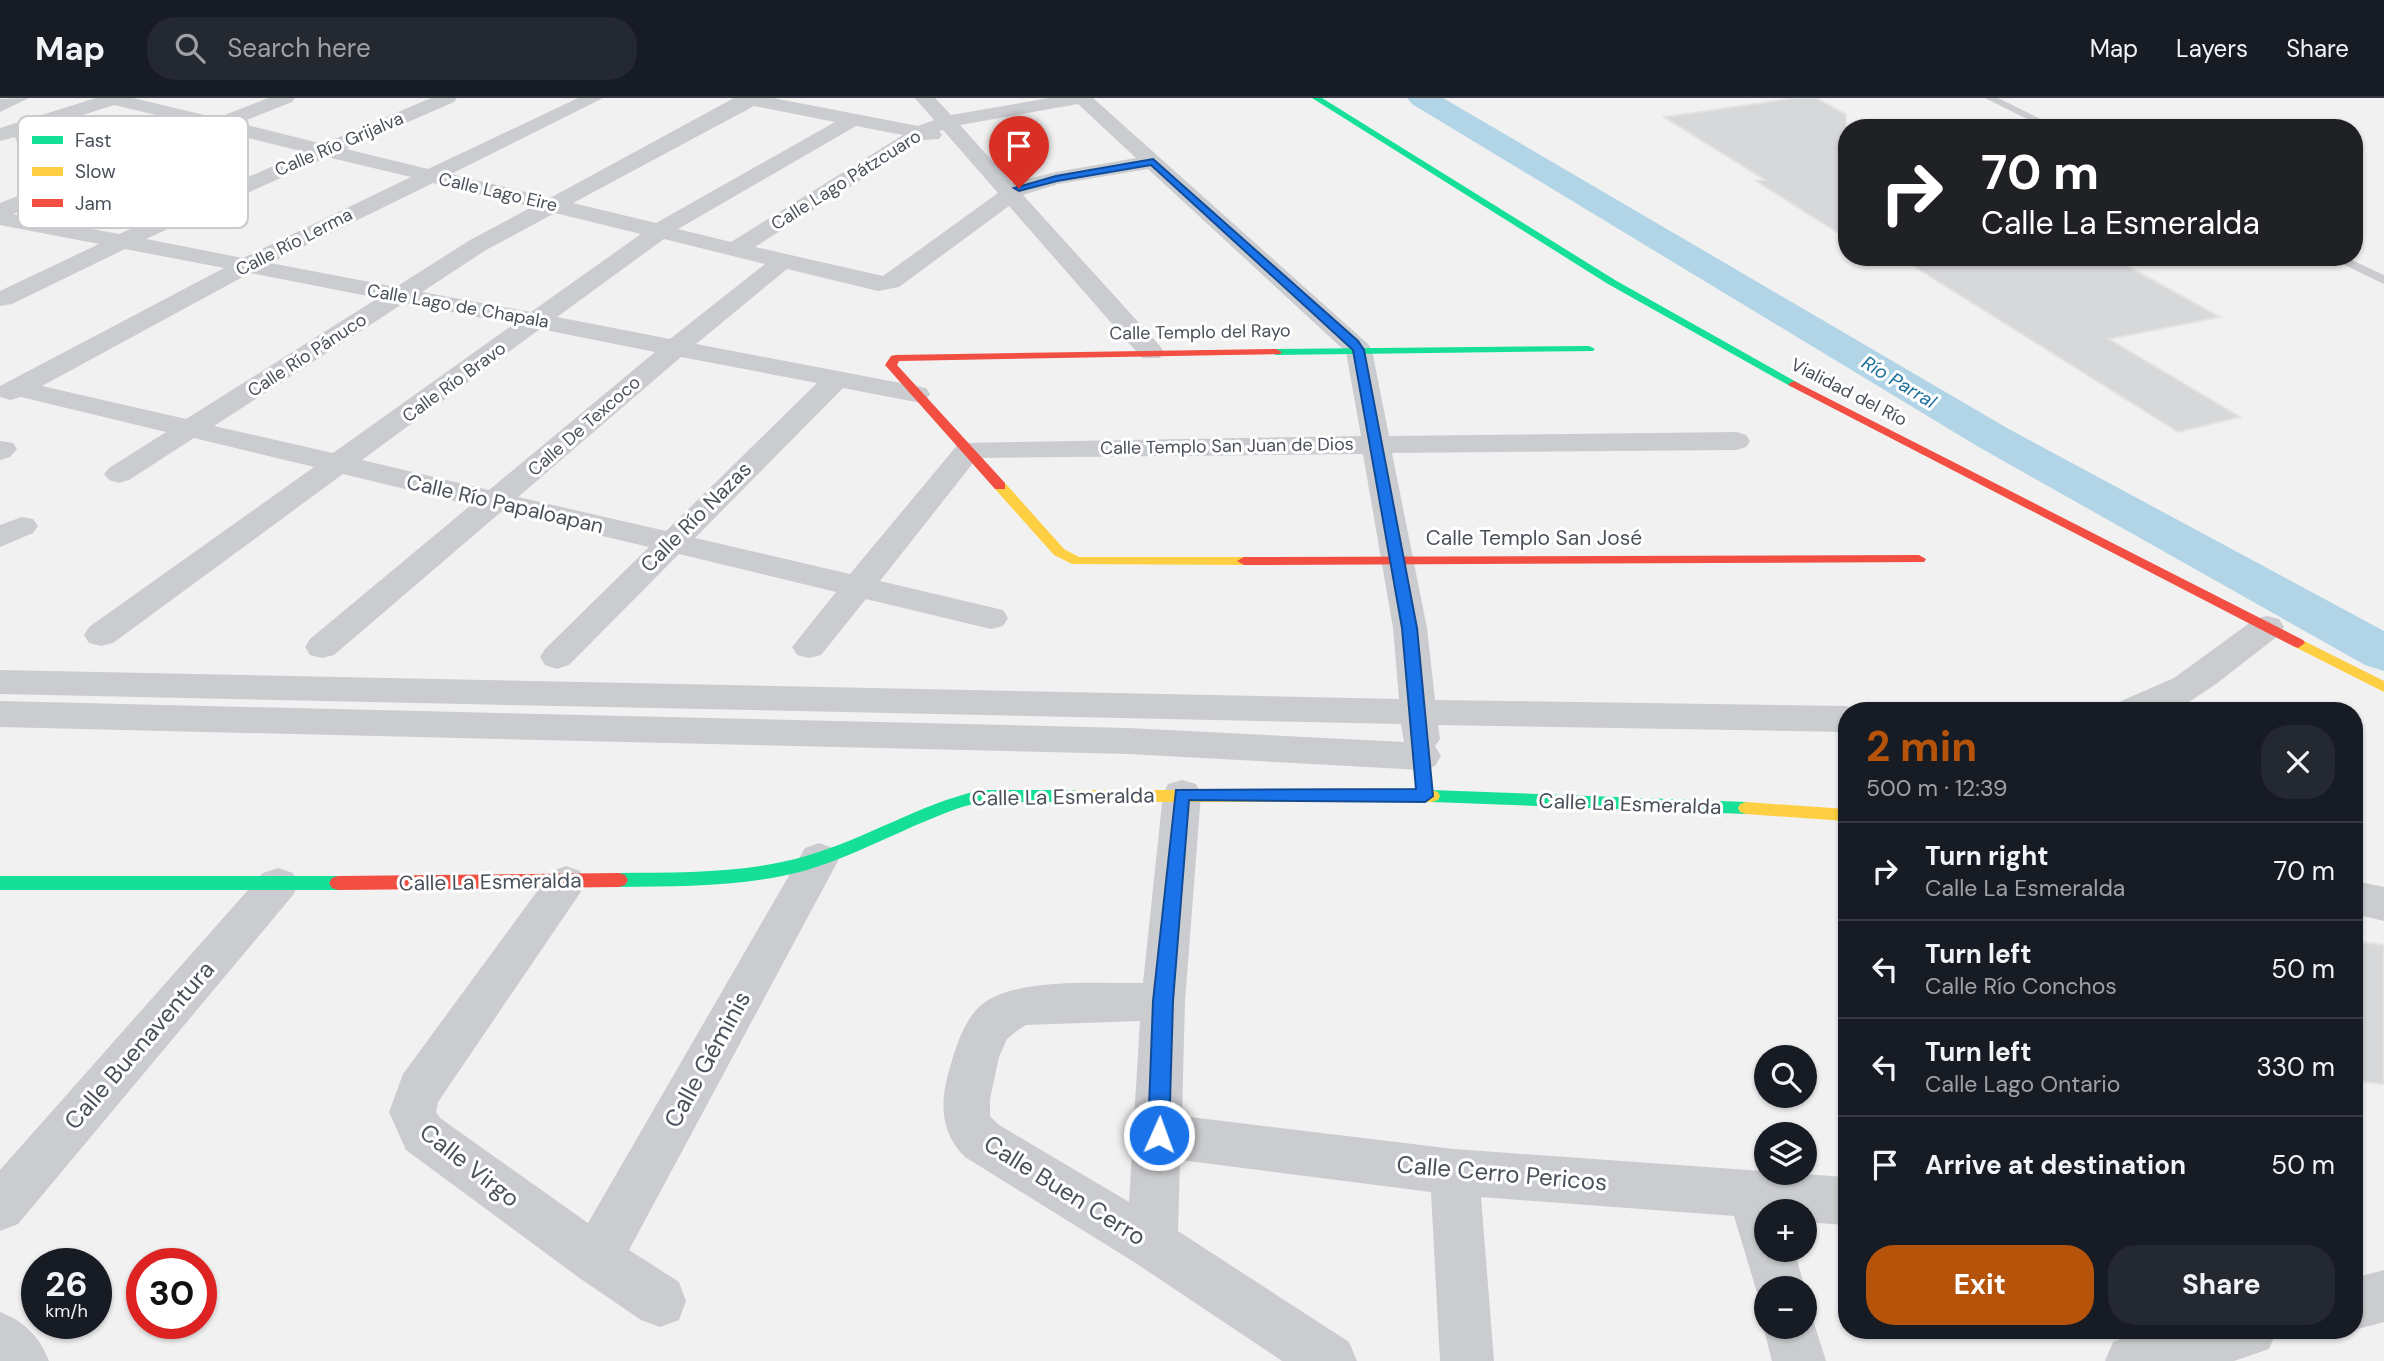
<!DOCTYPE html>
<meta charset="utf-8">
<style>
body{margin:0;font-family:"DM Sans",sans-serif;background:#242831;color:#f1f3f6;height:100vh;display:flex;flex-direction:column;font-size:26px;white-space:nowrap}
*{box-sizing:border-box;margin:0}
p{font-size:23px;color:#9ea1a6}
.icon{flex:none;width:38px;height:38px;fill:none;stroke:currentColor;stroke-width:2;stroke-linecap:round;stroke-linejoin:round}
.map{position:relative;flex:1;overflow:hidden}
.details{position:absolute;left:1838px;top:604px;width:525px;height:637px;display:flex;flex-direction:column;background:#171b24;border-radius:28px;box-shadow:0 2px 5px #0004}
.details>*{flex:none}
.hud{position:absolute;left:1838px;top:21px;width:525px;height:147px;border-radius:28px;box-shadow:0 2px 5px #0004;background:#202124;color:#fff;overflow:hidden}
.controls{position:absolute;left:1754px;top:947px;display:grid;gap:14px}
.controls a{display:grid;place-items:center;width:63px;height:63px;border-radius:50%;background:#171b24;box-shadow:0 2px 5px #0004;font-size:35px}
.speed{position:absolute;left:21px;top:1150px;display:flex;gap:14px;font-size:35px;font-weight:700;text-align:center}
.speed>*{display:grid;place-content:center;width:91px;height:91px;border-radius:50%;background:#171b24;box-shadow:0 2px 5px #0004;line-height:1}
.speed small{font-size:18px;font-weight:400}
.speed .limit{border:10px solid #d22;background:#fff;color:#111}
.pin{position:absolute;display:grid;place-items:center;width:60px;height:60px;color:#fff;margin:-72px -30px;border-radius:50% 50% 50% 0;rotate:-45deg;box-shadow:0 0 7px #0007}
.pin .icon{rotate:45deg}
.me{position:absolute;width:77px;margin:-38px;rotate:2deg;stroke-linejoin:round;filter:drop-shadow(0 0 5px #0008)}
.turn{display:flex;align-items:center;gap:24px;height:147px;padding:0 28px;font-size:32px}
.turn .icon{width:91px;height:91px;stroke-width:2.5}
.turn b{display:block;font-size:49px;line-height:60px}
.round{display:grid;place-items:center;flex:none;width:74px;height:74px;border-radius:28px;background:#242831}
.headline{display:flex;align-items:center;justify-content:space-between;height:119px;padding:0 28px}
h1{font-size:42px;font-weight:700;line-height:52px;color:#b45309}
.primary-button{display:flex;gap:14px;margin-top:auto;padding:14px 28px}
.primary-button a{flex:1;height:80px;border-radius:28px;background:#b45309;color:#fff;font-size:28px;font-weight:700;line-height:80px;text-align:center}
.primary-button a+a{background:#242831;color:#f1f3f6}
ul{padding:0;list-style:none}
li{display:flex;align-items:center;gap:21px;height:98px;padding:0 28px;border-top:2px solid #363941}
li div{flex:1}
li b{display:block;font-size:26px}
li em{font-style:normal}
header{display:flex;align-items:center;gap:42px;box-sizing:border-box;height:98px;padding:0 35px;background:#171b24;border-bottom:2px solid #363941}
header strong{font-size:33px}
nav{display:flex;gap:38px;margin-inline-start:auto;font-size:24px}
.search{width:490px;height:63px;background:#242831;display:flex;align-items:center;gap:18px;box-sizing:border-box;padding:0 24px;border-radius:28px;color:#9ea1a6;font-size:26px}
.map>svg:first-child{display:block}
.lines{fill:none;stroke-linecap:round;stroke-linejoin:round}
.river{fill:#b1d5e6;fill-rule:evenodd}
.building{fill:#d7d8da;stroke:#e3e3e4;stroke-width:2}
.lane{fill:#cbcccf;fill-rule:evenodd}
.street{fill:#cbcccf;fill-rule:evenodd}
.fast{fill:#16e098;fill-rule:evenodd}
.slow{fill:#ffcf43;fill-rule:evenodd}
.jam{fill:#f24e42;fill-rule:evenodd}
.route{fill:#1a73e8;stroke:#114b97;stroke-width:2}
.labels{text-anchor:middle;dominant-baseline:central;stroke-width:6;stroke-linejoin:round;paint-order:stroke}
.far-street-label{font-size:18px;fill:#4a515b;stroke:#fff}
.far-water-label{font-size:19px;font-style:italic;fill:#1d719c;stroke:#fff}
.street-label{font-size:21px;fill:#4a515b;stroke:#fff}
.near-street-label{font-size:24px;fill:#4a515b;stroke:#fff}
.key{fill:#fff;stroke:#c9cbce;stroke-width:2}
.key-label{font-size:19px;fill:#4a515b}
</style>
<header>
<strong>Map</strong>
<div class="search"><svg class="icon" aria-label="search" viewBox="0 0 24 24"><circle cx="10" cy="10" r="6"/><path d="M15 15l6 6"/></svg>Search here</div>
<nav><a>Map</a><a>Layers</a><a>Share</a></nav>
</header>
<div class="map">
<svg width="2384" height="1263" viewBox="0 0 2384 1263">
<rect width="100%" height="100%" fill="#f1f1f1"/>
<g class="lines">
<polygon class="river" points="1407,0 1443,0 2007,330 2384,533 2384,573 2365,567 1977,348 1412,6"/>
</g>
<g class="building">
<polygon points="1796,0 1816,0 1846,16 1846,140 1756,83 1765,82 1664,19"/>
<polygon points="1899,159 2111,159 2220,219 2109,241 2240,319 2178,334"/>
<polygon points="2354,843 2384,847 2384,986 2354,983"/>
</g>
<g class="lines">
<g class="lane">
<polygon points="1985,0 1998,0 2059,30 2045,30"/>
<polygon points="2328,159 2345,159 2384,177 2384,186"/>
</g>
<g class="street">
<polygon points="29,0 0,14 0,1"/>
<path d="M 96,0 L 133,0 L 217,20 L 268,0 L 295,0 L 292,4 L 239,25 L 323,46 L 431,0 L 457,0 L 454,4 L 346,51 L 428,71 L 578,0 L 603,0 L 451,76 L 550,100 L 734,0 L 773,0 L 918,28 L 934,22 L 915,0 L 935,0 L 951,17 L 1049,0 L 1093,0 L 1368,246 L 1372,252 L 1389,338 L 1736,334 L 1746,337 L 1750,343 L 1746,349 L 1736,352 L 1392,355 L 1427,530 L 1435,602 L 1846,608 L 1859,612 L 1846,612 L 1846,634 L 1438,627 L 1440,641 L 1435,648 L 1441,658 L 1435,668 L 1422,672 L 1128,656 L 0,629 L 0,603 L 1128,630 L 1404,644 L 1401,626 L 0,596 L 0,572 L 1399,601 L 1393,530 L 1363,356 L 977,360 L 880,483 L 1003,512 L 1008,520 L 1003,528 L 991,531 L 866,501 L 821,557 L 809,560 L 797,557 L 792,549 L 836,494 L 679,456 L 569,567 L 557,571 L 545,567 L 540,559 L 545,551 L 649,449 L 501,414 L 334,557 L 322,560 L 310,557 L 305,549 L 310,541 L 471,407 L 343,376 L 113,545 L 101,548 L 89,545 L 84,537 L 89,529 L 314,369 L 194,340 L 129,382 L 119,385 L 109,382 L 104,376 L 109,370 L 166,334 L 21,299 L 10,302 L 0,299 L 0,288 L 224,170 L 125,151 L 12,206 L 0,208 L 0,193 L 99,146 L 0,127 L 0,105 L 35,91 L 15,39 L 0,43 L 0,30 ZM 1078,6 L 1136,60 L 1056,74 L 1012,85 L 960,27 ZM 114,7 L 198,27 L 54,84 L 33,33 ZM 754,8 L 835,24 L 656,125 L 573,105 ZM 856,28 L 903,37 L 731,144 L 678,131 ZM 943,32 L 998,95 L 883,178 L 755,149 L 924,42 L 939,41 L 942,37 L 939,33 ZM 220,33 L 305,54 L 119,136 L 13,116 ZM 327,59 L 411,79 L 243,160 L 146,141 ZM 1148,71 L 1346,254 L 1361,338 L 959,345 L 850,476 L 695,440 L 843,290 L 916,304 L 926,302 L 930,296 L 926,290 L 916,288 L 696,246 L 787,171 L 878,193 L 899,189 L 1009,108 L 1142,260 L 1160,260 L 1164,254 L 1160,248 L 1023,97 L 1058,86 ZM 433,85 L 532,109 L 470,142 L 396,189 L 270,165 ZM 555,115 L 641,136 L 531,214 L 422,194 L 486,152 ZM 664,141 L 765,166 L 670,241 L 557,219 ZM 250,175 L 378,200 L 186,321 L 42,288 ZM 404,205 L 514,226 L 333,355 L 214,328 ZM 540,231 L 655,254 L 489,392 L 362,362 ZM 681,259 L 817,285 L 666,433 L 518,399 Z"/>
<polygon points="0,343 13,345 17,351 10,359 0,362"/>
<polygon points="22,419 33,421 38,428 33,435 0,449 0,427"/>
<polygon points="2267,518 2279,521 2284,529 2279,537 2216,586 2183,608 2172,612 2116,612 2121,603 2174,580 2255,521"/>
<path d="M 1182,682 L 1196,686 L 1201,696 L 1185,903 L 1182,1018 L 1454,1051 L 1846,1079 L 1846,1127 L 1804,1124 L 1804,1113 L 1766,1113 L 1766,1152 L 1794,1152 L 1805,1190 L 1804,1192 L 1766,1190 L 1766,1211 L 1761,1208 L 1734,1118 L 1481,1099 L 1494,1263 L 1440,1263 L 1431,1094 L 1180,1062 L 1178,1133 L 1349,1244 L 1357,1263 L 1282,1263 L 1134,1164 L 965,1059 C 942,1036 940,1010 947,980 C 953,958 961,928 977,911 C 1008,878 1099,886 1143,885 L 1163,696 L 1168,686 ZM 1140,923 L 1129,1104 L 999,1027 L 990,1018 L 990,1001 L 999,959 L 1007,941 L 1018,932 L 1026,927 Z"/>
<polygon points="819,745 833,750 839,761 629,1152 679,1184 686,1203 679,1222 660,1229 641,1222 578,1179 406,1052 389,1014 403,976 552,773 566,768 580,773 586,784 580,795 438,1004 436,1014 440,1020 588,1125 805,750"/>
<polygon points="278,770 293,775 299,786 293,797 18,1126 0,1133 0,1072 263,775"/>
<polygon points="2354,783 2384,789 2384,823 2354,816"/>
<polygon points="2384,1172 2384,1224 2354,1232 2353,1232 2354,1180"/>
<polygon points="1804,1207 1809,1209 1826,1263 1772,1263 1763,1228 1766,1222 1766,1228 1804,1228"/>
<path d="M 0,1214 C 25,1224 39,1238 49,1263 L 0,1263 Z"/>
<polygon points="2147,1232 2277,1232 2269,1251 2234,1263 2105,1263 2113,1244"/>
</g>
<g class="fast">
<polygon points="1312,0 1322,0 1615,182 1800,286 1794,289 1790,288 1608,186"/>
<polygon points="1589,248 1595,251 1593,253 1276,257 1270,254 1276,251"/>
<path d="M 981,692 L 1076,692 L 1082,694 L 1084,698 L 1082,702 L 1076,704 L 981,704 L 962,709 C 909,727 860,756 807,772 C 746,789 682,788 619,789 L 613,787 L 610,782 L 613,777 L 619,775 C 681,774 745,776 806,758 C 866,741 919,706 981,692 Z"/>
<polygon points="1432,692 1746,704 1752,706 1754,710 1752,714 1746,716 1432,704 1426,702 1424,698 1426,694"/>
<polygon points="0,778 338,778 344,780 347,785 344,790 338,792 0,792"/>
</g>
<g class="slow">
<polygon points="1000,384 1005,385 1064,451 1079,459 1244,459 1251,463 1244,467 1072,466 1054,457 995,391 995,385"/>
<polygon points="2298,540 2384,583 2384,594 2293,548 2291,545"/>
<polygon points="1076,692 1432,692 1438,694 1440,698 1438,702 1432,704 1076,704 1070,702 1068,698 1070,694"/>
<polygon points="1746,704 1846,711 1846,723 1746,716 1740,714 1738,710 1740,706"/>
</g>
<g class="jam">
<polygon points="1276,251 1282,254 1280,256 899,263 897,267 1005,385 1005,391 995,391 885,267 891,258 895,257"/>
<polygon points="1794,283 2303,542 2305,545 2298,550 2293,548 1790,288 1788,286"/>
<polygon points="1919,457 1926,461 1924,464 1244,467 1237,463 1244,459"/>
<polygon points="619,775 625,777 628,782 625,787 619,789 338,792 332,790 329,785 332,780 338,778"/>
</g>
</g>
<polygon class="route" points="1153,61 1358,243 1364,252 1417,530 1433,698 1425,704 1189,702 1173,903 1169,1037 1166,1044 1159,1046 1151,1044 1148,1037 1153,903 1176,692 1416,691 1402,530 1353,252 1151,67 1057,83 1019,93 1014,90 1056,78"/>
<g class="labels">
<g class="far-street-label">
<text transform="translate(339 46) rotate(-23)">Calle Río Grijalva</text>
<text transform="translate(846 82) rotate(-32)">Calle Lago Pátzcuaro</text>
<text transform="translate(498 94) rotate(13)">Calle Lago Eire</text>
<text transform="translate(294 144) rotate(-27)">Calle Río Lerma</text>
<text transform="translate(458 208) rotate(10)">Calle Lago de Chapala</text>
<text transform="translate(1200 234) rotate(-1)">Calle Templo del Rayo</text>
<text transform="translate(307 257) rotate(-33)">Calle Río Pánuco</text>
<text transform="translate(454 284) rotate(-36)">Calle Río Bravo</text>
<text transform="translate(1849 294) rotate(27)">Vialidad del Río</text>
<text transform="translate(584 328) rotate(-41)">Calle De Texcoco</text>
<text transform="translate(1227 348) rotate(-1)">Calle Templo San Juan de Dios</text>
</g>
<g class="far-water-label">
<text transform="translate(1899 284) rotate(31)">Río Parral</text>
</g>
<g class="street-label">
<text transform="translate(505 406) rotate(13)">Calle Río Papaloapan</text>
<text transform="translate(696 419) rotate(-45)">Calle Río Nazas</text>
<text x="1534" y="440">Calle Templo San José</text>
<text transform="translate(1063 699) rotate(-1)">Calle La Esmeralda</text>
<text transform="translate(1630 706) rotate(2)">Calle La Esmeralda</text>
<text transform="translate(490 784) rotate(-1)">Calle La Esmeralda</text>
</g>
<g class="near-street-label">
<text transform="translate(139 947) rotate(-49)">Calle Buenaventura</text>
<text transform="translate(707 961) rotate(-61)">Calle Géminis</text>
<text transform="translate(470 1067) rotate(38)">Calle Virgo</text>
<text transform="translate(1502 1075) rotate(5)">Calle Cerro Pericos</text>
<text transform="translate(1065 1092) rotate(32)">Calle Buen Cerro</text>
</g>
</g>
<rect x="18" y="18" width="230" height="112" rx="10" class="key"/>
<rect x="32" y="38" width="31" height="8" fill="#16e098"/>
<rect x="32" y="69" width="31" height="9" fill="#ffcf43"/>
<rect x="32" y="101" width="31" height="8" fill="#f24e42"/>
<g class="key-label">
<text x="75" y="49">Fast</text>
<text x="75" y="80">Slow</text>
<text x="75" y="112">Jam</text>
</g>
</svg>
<div class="controls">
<a><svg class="icon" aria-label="search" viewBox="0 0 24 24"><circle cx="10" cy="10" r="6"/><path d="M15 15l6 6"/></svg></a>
<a><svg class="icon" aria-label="layers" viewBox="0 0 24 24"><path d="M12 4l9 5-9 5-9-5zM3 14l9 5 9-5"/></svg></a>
<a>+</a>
<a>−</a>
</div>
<div class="speed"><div>26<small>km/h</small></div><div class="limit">30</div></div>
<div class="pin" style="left:1019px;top:90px;background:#d93025"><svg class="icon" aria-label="arrive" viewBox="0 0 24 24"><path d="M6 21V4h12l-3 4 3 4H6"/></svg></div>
<svg class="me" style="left:1159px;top:1037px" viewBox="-20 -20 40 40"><circle r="17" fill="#1a73e8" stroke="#fff" stroke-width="3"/><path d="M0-11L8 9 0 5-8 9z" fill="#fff"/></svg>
<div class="hud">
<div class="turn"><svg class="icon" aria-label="right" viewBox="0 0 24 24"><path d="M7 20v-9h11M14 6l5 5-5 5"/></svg><div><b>70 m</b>Calle La Esmeralda</div></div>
</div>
<section class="details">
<div class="headline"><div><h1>2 min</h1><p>500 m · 12:39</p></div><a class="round"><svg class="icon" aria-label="close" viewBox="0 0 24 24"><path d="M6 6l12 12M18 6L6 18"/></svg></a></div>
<ul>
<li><svg class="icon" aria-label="right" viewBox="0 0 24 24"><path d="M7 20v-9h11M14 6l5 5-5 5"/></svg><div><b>Turn right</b><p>Calle La Esmeralda</p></div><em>70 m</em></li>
<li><svg class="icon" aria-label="left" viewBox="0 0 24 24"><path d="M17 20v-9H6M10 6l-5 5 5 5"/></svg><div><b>Turn left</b><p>Calle Río Conchos</p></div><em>50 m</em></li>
<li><svg class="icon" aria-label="left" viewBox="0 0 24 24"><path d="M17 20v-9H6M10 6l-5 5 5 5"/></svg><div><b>Turn left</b><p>Calle Lago Ontario</p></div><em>330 m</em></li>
<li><svg class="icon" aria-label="arrive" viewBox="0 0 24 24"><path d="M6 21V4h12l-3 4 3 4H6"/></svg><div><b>Arrive at destination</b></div><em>50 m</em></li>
</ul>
<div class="primary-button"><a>Exit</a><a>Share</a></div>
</section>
</div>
